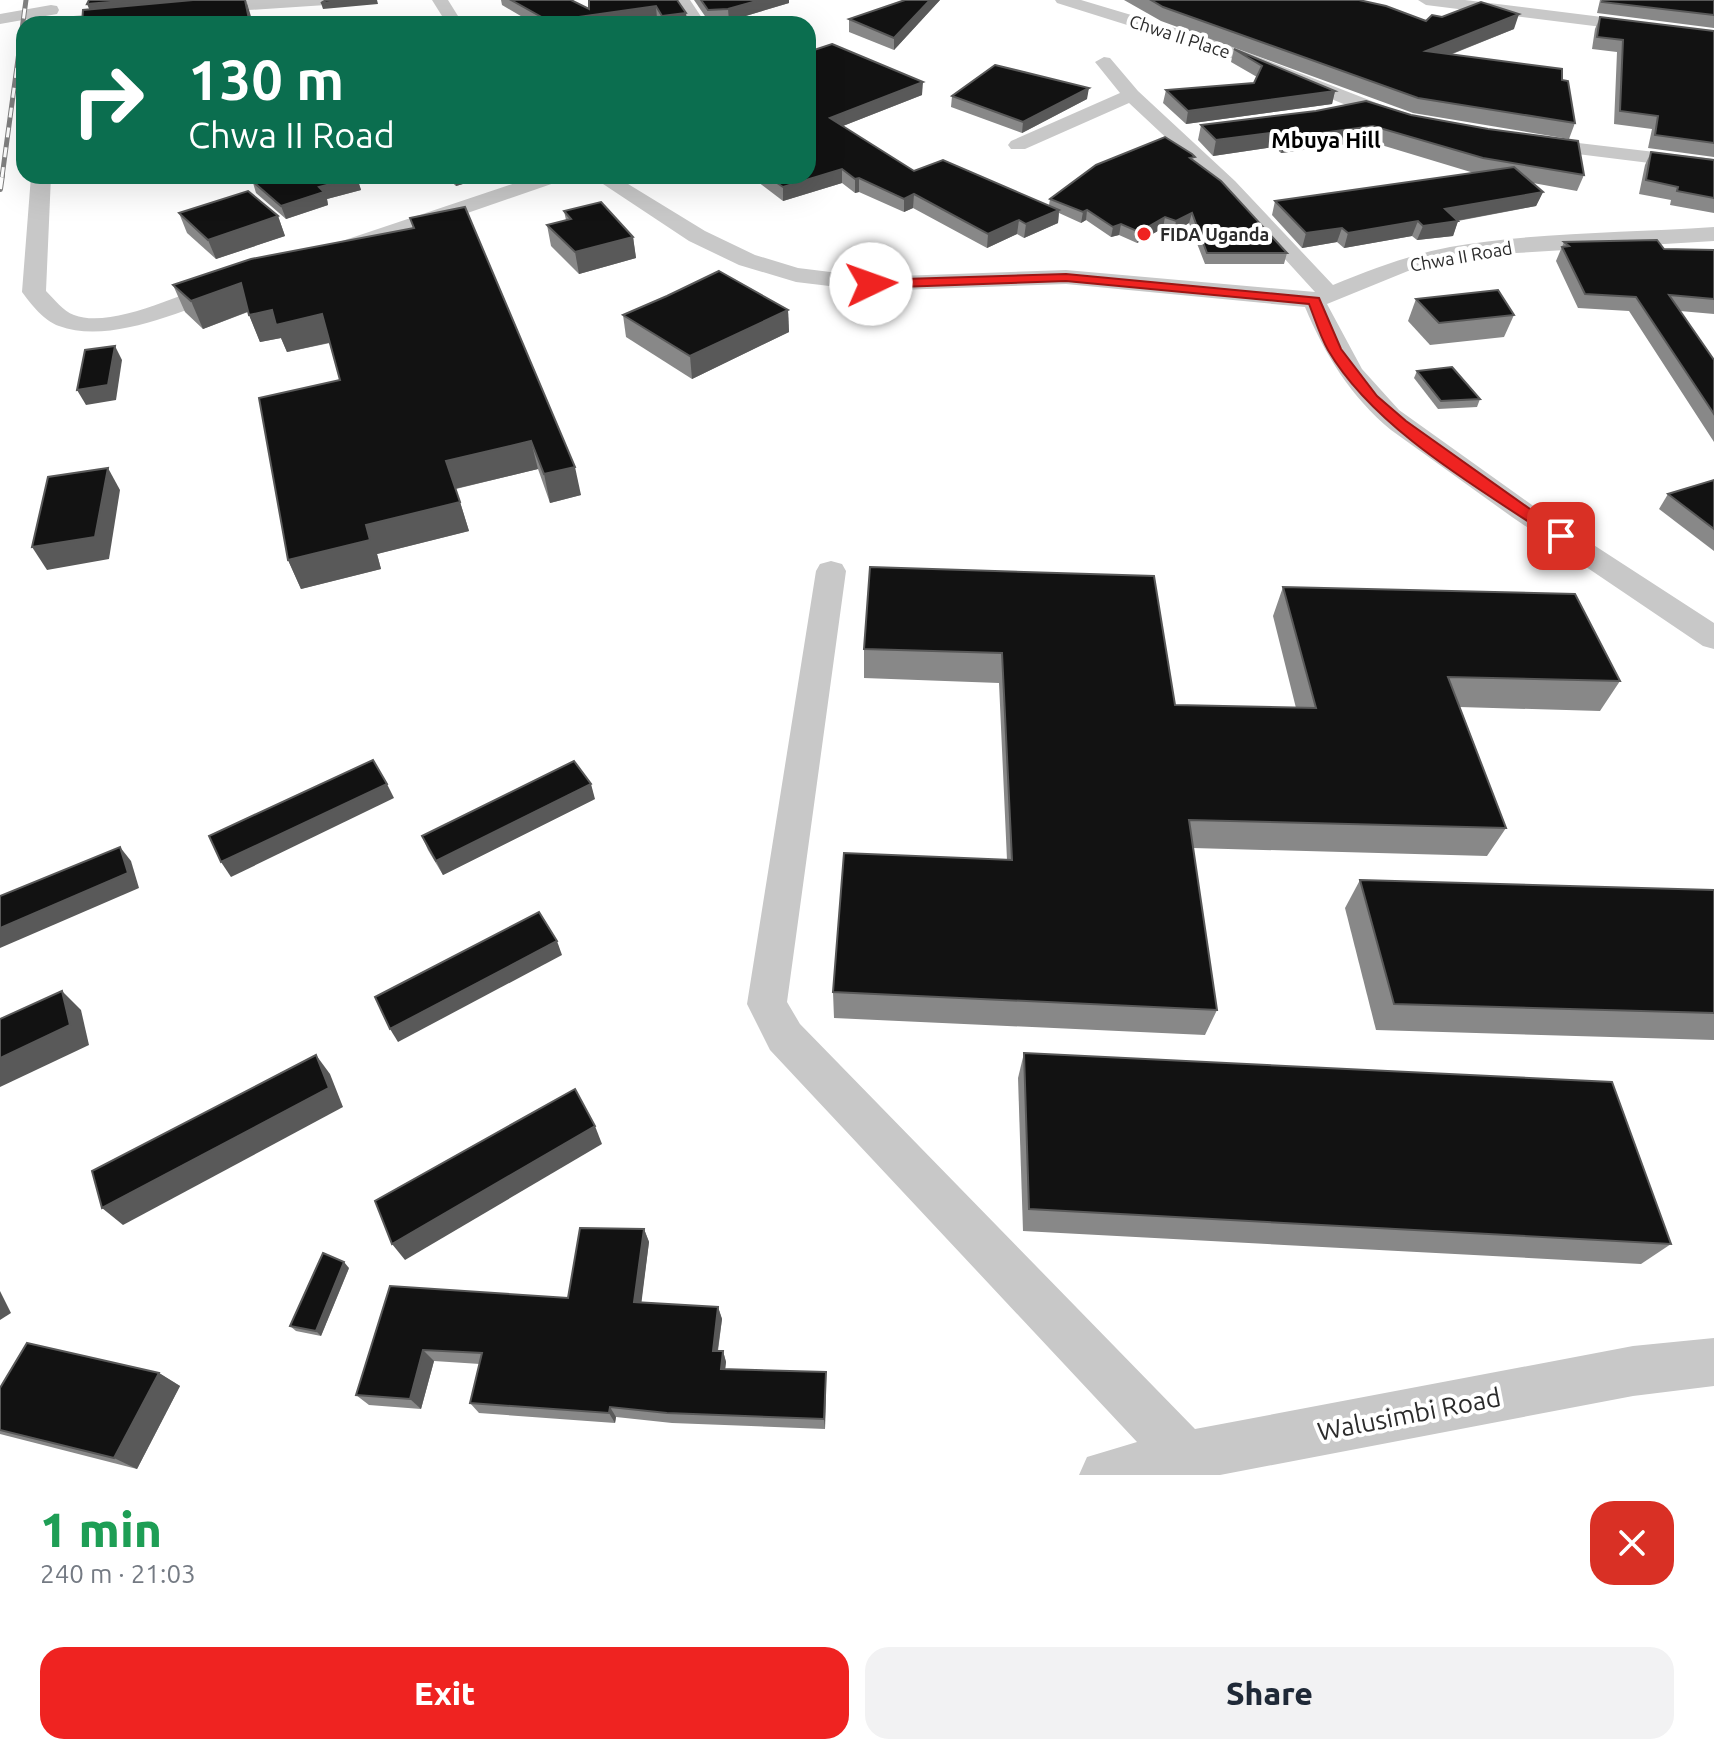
<!DOCTYPE html>
<meta charset="utf-8">
<style>
body{margin:0;font-family:Ubuntu,sans-serif;background:#f2f2f3;color:#1f2937;height:100vh;display:flex;flex-direction:column;font-size:30px;white-space:nowrap}
*{box-sizing:border-box;margin:0}
p{font-size:26px;color:#747a83}
.icon{flex:none;width:44px;height:44px;fill:none;stroke:currentColor;stroke-width:2;stroke-linecap:round;stroke-linejoin:round}
.map{position:relative;height:1475px;overflow:hidden}
.details{display:flex;flex-direction:column;background:#fff;flex:1}
.details>*{flex:none}
.banner{position:absolute;left:16px;top:16px;width:800px;height:168px;border-radius:24px;box-shadow:0 8px 32px #0002;background:#0b6e4f;color:#fff;overflow:hidden}
.pin{position:absolute;display:grid;place-items:center;width:68px;height:68px;color:#fff;margin:-34px;border-radius:16px;box-shadow:0 4px 12px #0006}
.me{position:absolute;width:88px;margin:-44px;rotate:87deg;stroke-linejoin:round;filter:drop-shadow(0 0 6px #0008)}
.turn{display:flex;align-items:center;gap:28px;height:168px;padding:0 40px;font-size:36px}
.turn .icon{width:104px;height:104px;stroke-width:2.5}
.turn b{display:block;font-size:56px;line-height:68px}
.round{display:grid;place-items:center;flex:none;width:84px;height:84px;border-radius:24px;background:#f2f2f3}
.overview{display:flex;align-items:center;justify-content:space-between;height:136px;padding:0 40px}
h1{font-size:48px;font-weight:800;line-height:60px;color:#1e9e55}
.button{display:flex;gap:16px;margin-top:auto;padding:16px 40px}
.button a{flex:1;height:92px;border-radius:24px;background:#ef2321;color:#fff;font-size:32px;font-weight:800;line-height:92px;text-align:center}
.button a+a{background:#f2f2f3;color:#1f2937}
.map>svg:first-child{display:block}
.lines{fill:none;stroke-linecap:round;stroke-linejoin:round}
.minor{fill:#c8c8c8;fill-rule:evenodd}
.rail-far1-casing{stroke:#808080;stroke-width:5}
.rail-casing{stroke:#808080;stroke-width:6}
.rail-far1{stroke:#fff;stroke-width:3;stroke-dasharray:10;stroke-linecap:butt}
.rail{stroke:#fff;stroke-width:4;stroke-dasharray:12;stroke-linecap:butt}
.wall{fill:#888}
.shaded-wall{fill:#595959}
.building{fill:#121212;stroke:#595959;stroke-width:2}
.route{fill:#ef2321;stroke:#9b1715;stroke-width:2}
.poi-dot{fill:#ef2321;stroke:#fff;stroke-width:3}
.labels{text-anchor:middle;dominant-baseline:central;stroke-width:8;stroke-linejoin:round;paint-order:stroke}
.far-street-label{font-size:18px;fill:#2b2b2b;stroke:#fff}
.far-poi-label{font-size:18px;font-weight:bold;fill:#2b2b2b;stroke:#fff;text-anchor:start}
.far-quarter-label{font-size:22px;font-weight:bold;fill:#000;stroke:#fff}
.near-street-label{font-size:26px;fill:#2b2b2b;stroke:#fff}
</style>
<div class="map">
<svg width="1714" height="1475" viewBox="0 0 1714 1475">
<rect width="100%" height="100%" fill="#fff"/>
<g class="lines">
<g class="minor">
<polygon points="250,0 334,0 326,5 202,13 194,8 202,3"/>
<polygon points="432,0 448,0 463,24 447,24"/>
<polygon points="674,0 690,0 706,24 690,24"/>
<polygon points="1055,0 1081,0 1215,40 1405,114 1408,118 1398,124 1373,116 1226,56 1057,3"/>
<polygon points="1418,0 1465,0 1714,31 1714,41 1426,5"/>
<polygon points="51,5 57,6 59,10 57,14 0,24 0,14"/>
<polygon points="126,10 132,11 134,15 132,19 91,24 48,23 56,18"/>
<path d="M 1104,57 L 1110,58 L 1138,91 L 1235,181 L 1333,285 C 1372,269 1409,255 1450,247 C 1536,232 1627,233 1714,227 L 1714,241 L 1516,253 L 1450,261 L 1408,271 L 1327,304 L 1362,369 L 1399,410 L 1532,505 L 1714,623 L 1714,649 L 1703,646 L 1512,517 L 1391,430 C 1351,397 1325,355 1305,307 L 1066,284 L 871,291 L 796,282 L 739,265 L 689,241 L 591,176 L 615,176 L 705,231 L 755,255 L 798,268 L 871,277 L 1066,270 L 1315,292 L 1221,189 L 1129,103 L 1025,149 L 1011,149 L 1008,145 L 1011,141 L 1120,93 L 1095,62 Z"/>
<polygon points="1536,138 1714,159 1714,171 1529,148 1526,144"/>
<path d="M 31,176 L 51,176 L 46,291 C 54,299 63,311 74,315 C 113,330 187,290 226,280 L 234,282 L 238,287 L 234,292 C 185,310 110,345 59,326 C 44,321 31,304 22,292 Z"/>
<polygon points="536,176 566,176 563,180 352,253 336,253 333,248 336,243"/>
<polygon points="831,561 842,564 846,571 787,1002 800,1024 1195,1429 1633,1346 1714,1338 1714,1386 1633,1396 1220,1475 1079,1475 1087,1457 1137,1442 770,1050 747,1004 816,571 820,564"/>
</g>
<g class="rail-far1-casing">
<polyline id="rail-far1" points="2,177 26,0"/>
</g>
<g class="rail-casing">
<polyline id="rail" points="0,189 2,175"/>
</g>
<use href="#rail-far1" class="rail-far1"/>
<use href="#rail" class="rail"/>
</g>
<g class="wall">
<polygon points="501,0 571,0 589,9 677,0 686,13 687,24 661,24 657,18 616,24 517,24 531,22 502,5"/>
<polygon points="694,0 789,0 789,3 729,21 709,22"/>
<polygon points="905,0 940,0 894,50 849,32 849,19"/>
<polygon points="1124,0 1359,0 1426,21 1514,29 1450,55 1562,80 1575,123 1569,139 1413,113 1161,21"/>
<polygon points="1600,0 1714,0 1714,28 1597,13"/>
<polygon points="1600,17 1714,31 1714,157 1648,148 1652,129 1614,124 1617,52 1592,49 1595,29"/>
<polygon points="1234,49 1335,91 1332,104 1186,124 1163,103 1166,90 1254,83 1257,77 1231,62"/>
<polygon points="808,52 922,95 843,126 914,171 1049,205 1050,199 1194,162 1287,253 1284,264 1205,264 1189,223 1174,232 1163,228 1137,243 1119,235 1111,237 1086,220 1081,223 1059,213 1058,223 1024,238 1017,234 987,248 913,208 904,212 859,192 855,193 842,183 783,201 750,176 808,176"/>
<polygon points="952,96 1087,99 1022,133 951,107"/>
<polygon points="1316,111 1584,175 1577,191 1533,183 1543,192 1536,206 1458,221 1453,236 1417,240 1412,236 1344,248 1337,242 1302,248 1272,215 1275,201 1474,173 1368,141 1281,153 1274,147 1213,156 1198,140 1201,125"/>
<polygon points="1651,152 1714,160 1714,213 1670,205 1671,200 1639,194 1645,165"/>
<polygon points="251,176 356,176 361,190 327,199 328,205 286,219 256,193"/>
<polygon points="445,176 490,176 456,186"/>
<polygon points="564,211 633,237 636,258 579,274 551,246 547,225 566,220"/>
<polygon points="179,213 278,216 285,236 216,259 187,233"/>
<polygon points="410,218 581,495 550,503 538,469 456,489 469,531 377,554 381,569 301,589 288,560 340,380 330,343 287,352 281,338 260,342 248,312 203,329 185,312 173,285 413,228"/>
<polygon points="1564,242 1664,249 1714,250 1714,314 1680,311 1714,360 1714,442 1629,311 1578,308 1556,261"/>
<polygon points="667,296 788,310 789,332 692,379 626,337 623,315"/>
<polygon points="1416,299 1514,315 1504,337 1430,345 1408,321"/>
<polygon points="1417,371 1480,399 1477,407 1438,409 1414,378"/>
<polygon points="1714,480 1714,551 1659,509 1668,494"/>
<polygon points="870,567 1175,705 1296,708 1273,616 1283,587 1620,681 1600,711 1460,707 1506,828 1487,856 1193,848 1217,1010 1205,1035 834,1018 833,992 1007,860 999,683 864,678 864,649"/>
<polygon points="595,799 443,875 428,850 422,836"/>
<polygon points="1360,880 1714,890 1714,1040 1376,1030 1345,908"/>
<polygon points="1024,1053 1671,1244 1641,1264 1023,1231 1018,1078"/>
<polygon points="644,1229 649,1242 641,1302 718,1307 722,1319 718,1351 723,1351 726,1362 725,1369 826,1382 825,1429 672,1423 616,1417 615,1423 479,1413 470,1403 480,1364 434,1361 421,1409 369,1405 356,1395 390,1286 568,1298"/>
<polygon points="349,1268 321,1336 296,1331 290,1326"/>
<polygon points="159,1373 180,1386 137,1469 0,1434 0,1388"/>
</g>
<g class="shaded-wall">
<polygon points="134,0 214,0 90,11 87,4"/>
<polygon points="246,0 250,13 253,24 250,24"/>
<polygon points="348,0 377,0 378,4 323,9 321,3"/>
<polygon points="760,0 789,0 789,3 729,21 728,9"/>
<polygon points="930,0 940,0 894,50 894,38"/>
<polygon points="656,6 657,18 616,24 558,24 557,20"/>
<polygon points="686,13 687,24 663,24 662,16"/>
<polygon points="1519,14 1514,29 1421,66 1426,51"/>
<polygon points="923,82 922,95 830,131 830,118"/>
<polygon points="1089,88 1087,99 1022,133 1023,122"/>
<polygon points="1335,91 1332,104 1186,124 1188,111"/>
<polygon points="1373,126 1368,141 1281,153 1285,138"/>
<polygon points="1278,132 1274,147 1213,156 1216,140"/>
<polygon points="842,169 842,183 783,201 783,187"/>
<polygon points="454,176 490,176 456,186"/>
<polygon points="357,177 361,190 327,199 328,205 286,219 281,206 319,187"/>
<polygon points="859,178 859,192 855,193 855,179"/>
<polygon points="1543,192 1536,206 1455,221 1458,221 1453,236 1417,240 1423,226 1445,209"/>
<polygon points="914,194 913,208 904,212 904,199"/>
<polygon points="1059,210 1058,223 1024,238 1026,224"/>
<polygon points="1087,210 1086,220 1081,223 1083,212"/>
<polygon points="1192,213 1189,223 1174,232 1176,221"/>
<polygon points="278,216 285,236 216,259 208,240"/>
<polygon points="1165,217 1163,228 1137,243 1139,232"/>
<polygon points="1019,220 1017,234 987,248 988,234"/>
<polygon points="1418,221 1412,236 1344,248 1348,233"/>
<polygon points="1121,224 1119,235 1111,237 1113,227"/>
<polygon points="1342,228 1337,242 1302,248 1306,233"/>
<polygon points="633,237 636,258 579,274 575,252"/>
<polygon points="241,283 252,310 203,329 191,301"/>
<polygon points="272,310 322,314 332,342 287,352 281,338 260,342 249,315"/>
<polygon points="788,310 789,332 692,379 690,356"/>
<polygon points="115,346 122,360 116,400 86,405 77,390"/>
<polygon points="531,441 538,469 454,489 446,461"/>
<polygon points="575,467 581,495 550,503 544,474"/>
<polygon points="108,468 120,490 109,559 47,570 32,547"/>
<polygon points="460,502 469,531 377,554 381,569 301,589 288,560 366,525"/>
<polygon points="387,784 394,798 231,877 221,862"/>
<polygon points="591,784 595,799 443,875 436,861"/>
<polygon points="120,847 131,861 139,888 0,948 0,928"/>
<polygon points="557,941 562,955 398,1042 390,1029"/>
<polygon points="62,991 81,1010 89,1045 0,1087 0,1058"/>
<polygon points="316,1055 330,1074 343,1107 123,1225 102,1208"/>
<polygon points="595,1126 602,1144 405,1260 392,1244"/>
<polygon points="644,1229 649,1242 640,1314 634,1302"/>
<polygon points="344,1262 349,1268 321,1336 316,1331"/>
<polygon points="0,1291 11,1313 0,1320"/>
<polygon points="718,1307 722,1319 716,1362 713,1351"/>
<polygon points="423,1350 434,1361 421,1409 410,1399"/>
<polygon points="723,1351 726,1362 724,1379 721,1369"/>
<polygon points="826,1372 826,1382 825,1429 824,1419"/>
<polygon points="159,1373 180,1386 137,1469 114,1458"/>
<polygon points="610,1407 616,1417 615,1423 609,1413"/>
</g>
<g class="building">
<polygon points="89,0 134,0 87,4"/>
<polygon points="193,0 245,0 250,24 82,24 83,10"/>
<polygon points="326,0 348,0 321,3"/>
<polygon points="511,0 571,0 589,9 589,0 677,0 686,13 662,16 656,6 557,20 559,24 517,24 545,19"/>
<polygon points="701,0 760,0 728,9 708,10"/>
<polygon points="905,0 930,0 894,38 849,19"/>
<polygon points="1151,0 1359,0 1386,6 1426,21 1432,15 1442,17 1481,2 1519,14 1426,51 1562,69 1562,80 1568,81 1575,123 1418,98 1163,7"/>
<polygon points="1603,0 1714,0 1714,15 1602,2"/>
<polygon points="1600,17 1714,31 1714,143 1655,135 1658,116 1620,111 1623,40 1597,37"/>
<polygon points="832,44 923,82 830,118 914,171 943,160 1059,210 1026,224 1019,220 988,234 914,194 904,199 859,178 855,179 842,169 783,187 767,176 808,176 808,52"/>
<polygon points="1234,49 1335,91 1188,111 1166,90 1254,83 1262,66"/>
<polygon points="995,65 1089,88 1023,122 952,96"/>
<polygon points="1366,101 1411,115 1488,129 1578,141 1584,175 1483,158 1373,126 1285,138 1278,132 1216,140 1201,125 1316,111"/>
<polygon points="1165,137 1192,154 1195,157 1190,158 1221,181 1287,253 1207,253 1192,213 1176,221 1165,217 1139,232 1121,224 1113,227 1087,210 1083,212 1050,199 1096,165"/>
<polygon points="1651,152 1714,160 1714,198 1677,191 1678,187 1646,180"/>
<polygon points="1514,167 1543,192 1445,209 1458,221 1423,226 1418,221 1348,233 1342,228 1306,233 1275,201"/>
<polygon points="252,176 356,176 357,177 319,187 324,192 281,206 251,180 255,179"/>
<polygon points="248,191 278,216 208,240 179,213"/>
<polygon points="601,202 633,237 575,252 547,225 571,219 564,211"/>
<polygon points="465,207 575,467 544,474 531,441 446,461 460,502 366,525 370,540 288,560 259,398 340,380 322,314 276,325 272,310 249,315 241,283 191,301 173,285 251,259 414,228 410,218"/>
<polygon points="1657,240 1664,249 1714,250 1714,299 1669,295 1714,360 1714,414 1636,297 1585,294 1562,247 1569,246 1564,242"/>
<polygon points="719,271 788,310 690,356 623,315 667,296"/>
<polygon points="1498,290 1514,315 1439,323 1416,299"/>
<polygon points="115,346 108,385 77,390 85,350"/>
<polygon points="1452,367 1480,399 1441,401 1417,371"/>
<polygon points="108,468 95,537 32,547 48,477"/>
<polygon points="1714,480 1714,529 1668,494"/>
<polygon points="870,567 1154,576 1175,705 1316,708 1283,587 1575,594 1620,681 1448,677 1506,828 1189,820 1217,1010 833,992 844,853 1012,860 1002,653 864,649"/>
<polygon points="373,760 387,784 221,862 209,836"/>
<polygon points="574,761 591,784 436,861 422,836"/>
<polygon points="120,847 128,873 0,928 0,896"/>
<polygon points="1360,880 1714,890 1714,1013 1394,1004"/>
<polygon points="539,912 557,941 390,1029 375,997"/>
<polygon points="62,991 70,1025 0,1058 0,1019"/>
<polygon points="1024,1053 1612,1082 1671,1244 1029,1209"/>
<polygon points="316,1055 329,1088 102,1208 92,1171"/>
<polygon points="575,1089 595,1126 392,1244 375,1201"/>
<polygon points="580,1228 644,1229 634,1302 718,1307 713,1351 723,1351 721,1369 826,1372 824,1419 667,1413 610,1407 609,1413 470,1403 482,1353 423,1350 410,1399 356,1395 390,1286 568,1298"/>
<polygon points="323,1253 344,1262 316,1331 290,1326"/>
<polygon points="27,1343 159,1373 114,1458 0,1430 0,1388"/>
</g>
<path class="route" d="M 1066,274 L 1319,298 L 1341,349 L 1377,396 L 1406,421 L 1568,536 L 1561,541 L 1555,539 C 1480,489 1374,429 1328,350 C 1320,336 1315,319 1309,304 L 1066,281 L 871,288 L 865,284 L 871,280 Z"/>
<circle class="poi-dot" cx="1144" cy="234" r="8"/>
<g class="labels">
<g class="far-street-label">
<text transform="translate(1180 36) rotate(18)">Chwa II Place</text>
<text transform="translate(1461 256) rotate(-10)">Chwa II Road</text>
</g>
<g class="far-poi-label">
<text x="1160" y="234">FIDA Uganda</text>
</g>
<g class="far-quarter-label">
<text x="1326" y="139">Mbuya Hill</text>
</g>
<g class="near-street-label">
<text transform="translate(1409 1414) rotate(-11)">Walusimbi Road</text>
</g>
</g>
</svg>
<div class="pin" style="left:1561px;top:536px;background:#d93025"><svg class="icon" aria-label="arrive" viewBox="0 0 24 24"><path d="M6 21V4h12l-3 4 3 4H6"/></svg></div>
<svg class="me" style="left:871px;top:284px" viewBox="-20 -20 40 40"><circle r="19" fill="#fff"/><path d="M0-13L10 11 0 6-10 11z" fill="#ef2321"/></svg>
<div class="banner">
<div class="turn"><svg class="icon" aria-label="right" viewBox="0 0 24 24"><path d="M7 20v-9h11M14 6l5 5-5 5"/></svg><div><b>130 m</b>Chwa II Road</div></div>
</div>
</div>
<section class="details">
<div class="overview"><div><h1>1 min</h1><p>240 m · 21:03</p></div><a class="round" style="background:#d93025;color:#fff"><svg class="icon" aria-label="close" viewBox="0 0 24 24"><path d="M6 6l12 12M18 6L6 18"/></svg></a></div>
<div class="button"><a>Exit</a><a>Share</a></div>
</section>
